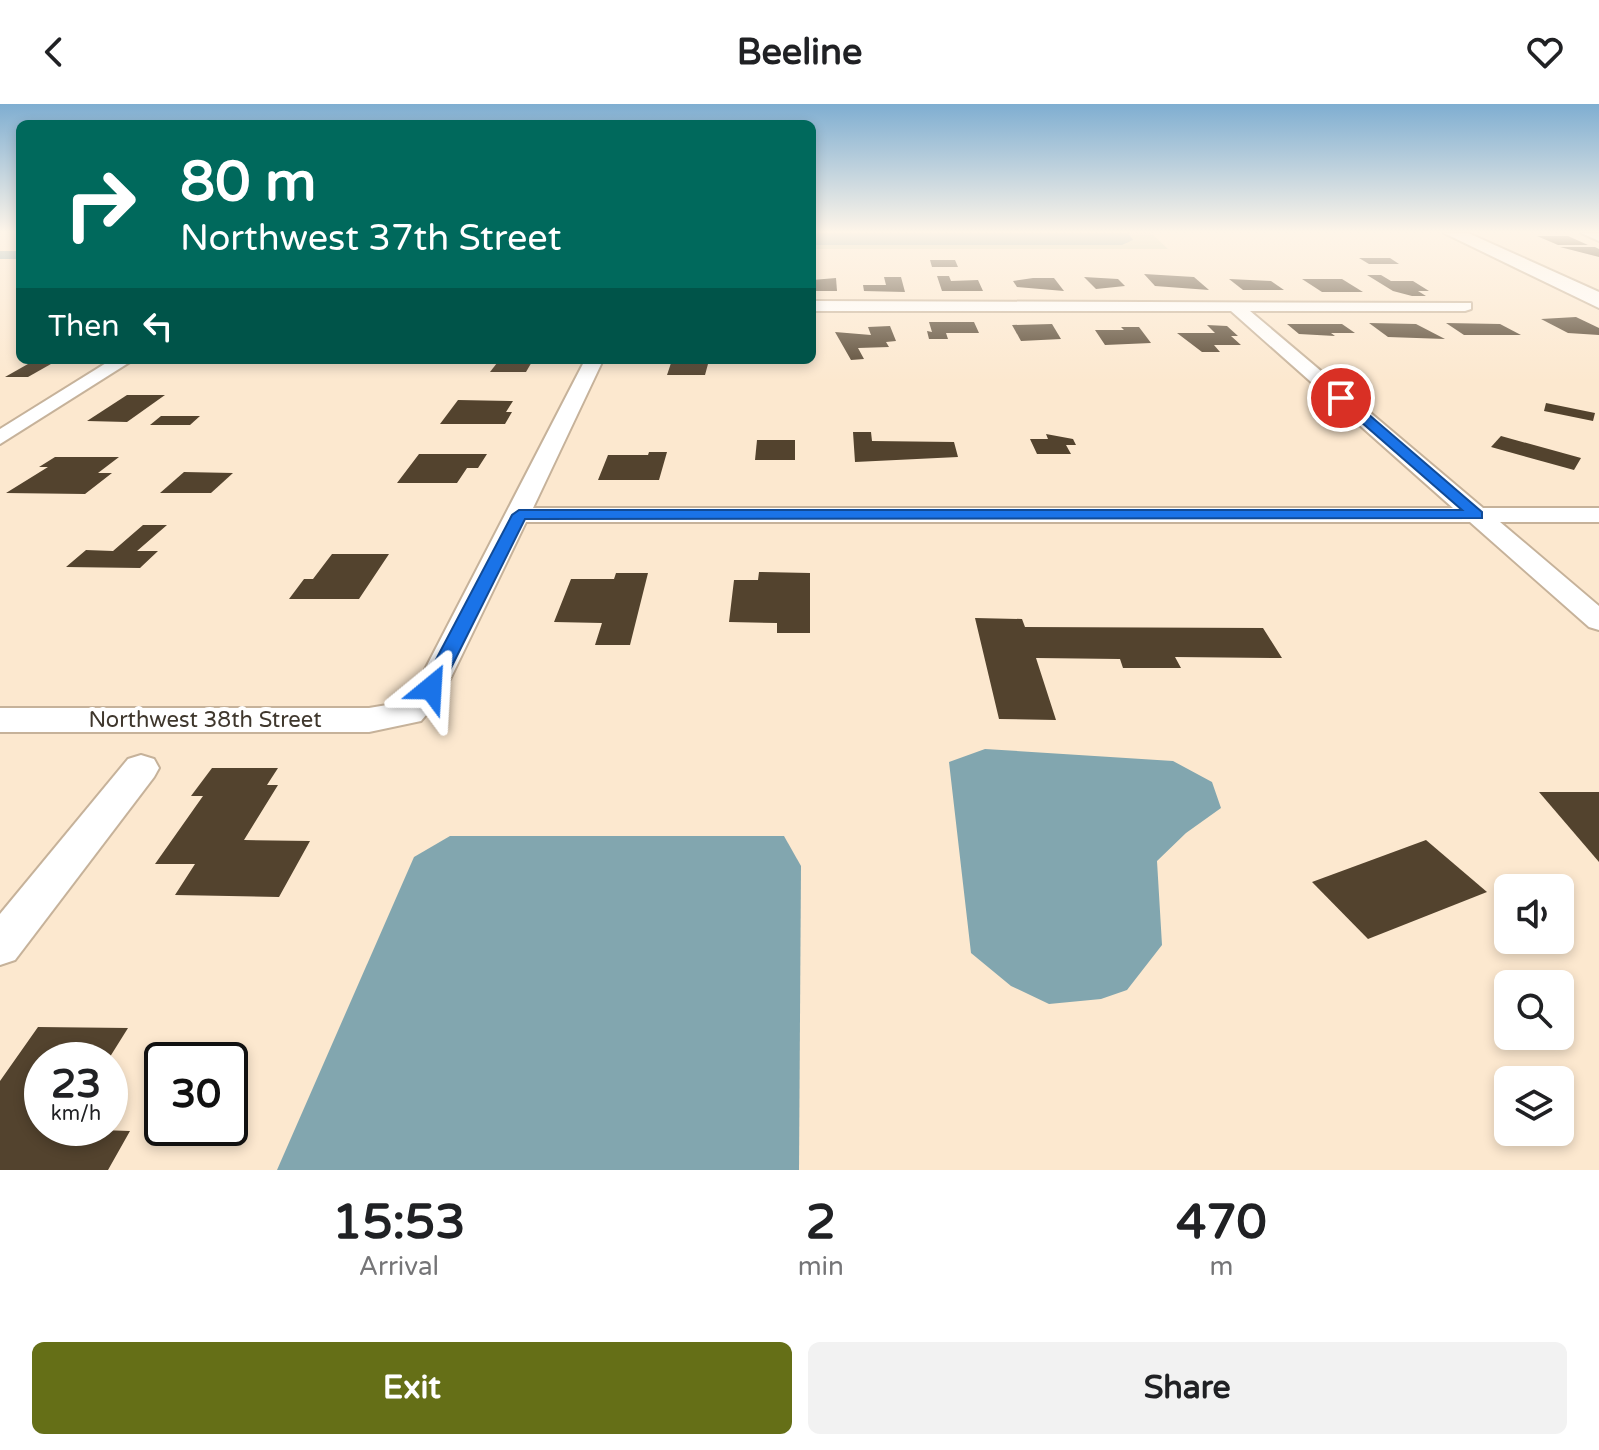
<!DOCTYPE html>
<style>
body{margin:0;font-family:"Varela Round",sans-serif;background:#f2f2f2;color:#202124;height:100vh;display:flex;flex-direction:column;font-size:30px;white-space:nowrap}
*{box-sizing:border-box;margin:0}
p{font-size:26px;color:#757577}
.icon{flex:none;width:44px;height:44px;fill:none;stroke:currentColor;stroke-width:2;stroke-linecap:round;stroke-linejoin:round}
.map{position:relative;height:1066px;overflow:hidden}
.side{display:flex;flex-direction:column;background:#fff;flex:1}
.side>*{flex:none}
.banner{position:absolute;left:16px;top:16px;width:800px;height:244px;border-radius:12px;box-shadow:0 4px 12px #0003;background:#00695c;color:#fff;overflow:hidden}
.fabs{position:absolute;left:1494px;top:770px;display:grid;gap:16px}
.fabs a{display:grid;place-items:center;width:80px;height:80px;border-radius:12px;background:#fff;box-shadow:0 4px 12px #0003;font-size:40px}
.speed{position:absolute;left:24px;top:938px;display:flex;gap:16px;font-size:40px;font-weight:700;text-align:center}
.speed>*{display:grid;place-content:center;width:104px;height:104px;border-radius:50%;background:#fff;box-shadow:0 4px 12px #0003;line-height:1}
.speed small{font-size:20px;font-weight:400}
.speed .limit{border:4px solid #111;border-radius:12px;background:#fff;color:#111}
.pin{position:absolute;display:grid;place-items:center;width:68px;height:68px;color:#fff;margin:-34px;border:4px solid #fff;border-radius:50%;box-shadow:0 2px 8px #0007}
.me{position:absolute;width:88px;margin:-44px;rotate:27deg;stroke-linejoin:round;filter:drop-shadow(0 0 6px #0008)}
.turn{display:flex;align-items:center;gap:28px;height:168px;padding:0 32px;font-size:36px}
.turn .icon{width:104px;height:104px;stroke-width:2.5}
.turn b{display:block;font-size:56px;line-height:68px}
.then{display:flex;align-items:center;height:76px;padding:0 32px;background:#0003;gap:16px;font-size:30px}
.eta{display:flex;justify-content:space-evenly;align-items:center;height:136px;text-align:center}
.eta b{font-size:48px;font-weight:800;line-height:56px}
.button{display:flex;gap:16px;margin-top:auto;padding:16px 32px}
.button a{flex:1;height:92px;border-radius:12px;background:#656f17;color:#fff;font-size:32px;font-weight:800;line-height:92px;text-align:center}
.button a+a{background:#f2f2f2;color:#202124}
header{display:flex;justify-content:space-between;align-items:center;height:104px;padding:0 32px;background:#fff;font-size:36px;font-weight:800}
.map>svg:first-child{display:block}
.green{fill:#d3d6bb}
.water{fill:#82a6af}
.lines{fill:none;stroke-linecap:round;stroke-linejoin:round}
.canal{fill:#82a6af;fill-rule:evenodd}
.building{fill:#53432e}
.street-casing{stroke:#c6b29a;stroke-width:4}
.secondary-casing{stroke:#c6b29a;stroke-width:4}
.street{fill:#fff;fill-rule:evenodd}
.secondary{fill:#fff;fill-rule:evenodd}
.route{fill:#1a73e8;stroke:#114b97;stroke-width:2}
.labels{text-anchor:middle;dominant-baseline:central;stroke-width:8;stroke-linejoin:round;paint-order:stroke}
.street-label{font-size:22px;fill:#3f372d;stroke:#fff}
</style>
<header><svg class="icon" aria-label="back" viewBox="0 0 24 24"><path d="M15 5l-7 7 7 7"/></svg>Beeline<svg class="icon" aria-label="heart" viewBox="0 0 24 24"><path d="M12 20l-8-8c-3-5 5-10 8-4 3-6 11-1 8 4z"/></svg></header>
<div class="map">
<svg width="1599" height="1066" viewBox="0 0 1599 1066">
<rect width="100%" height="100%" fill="#fce8cf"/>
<polygon class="green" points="812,129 1151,129 1168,145 812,145"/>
<g class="water">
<polygon points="812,129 1128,129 1133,136 1122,141 812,141"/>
<polygon points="985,645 1173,657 1212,678 1221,704 1186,729 1157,757 1162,841 1127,886 1101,895 1049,900 1011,882 971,849 949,658"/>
<polygon points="450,732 784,732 801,762 799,1066 277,1066 414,753"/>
</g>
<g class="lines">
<rect class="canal" x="0" y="147" width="20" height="8"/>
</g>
<g class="building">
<polygon points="1537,132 1568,132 1588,141 1558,141"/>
<polygon points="1560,143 1595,143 1599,145 1599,153"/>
<polygon points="1359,154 1390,154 1399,160 1369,160"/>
<polygon points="930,156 955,156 958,163 932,163"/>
<polygon points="1144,170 1194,173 1209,186 1155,182"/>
<polygon points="1367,171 1381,171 1391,177 1413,177 1429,187 1418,187 1426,192 1412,192 1393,187"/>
<polygon points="937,172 949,172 951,177 978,176 983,187 942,187"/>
<polygon points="884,173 901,173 905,188 864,187 863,181 886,181"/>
<polygon points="1084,173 1118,175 1125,182 1096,185"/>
<polygon points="836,174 837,187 812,187 812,176"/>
<polygon points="1033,174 1054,174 1064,187 1017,183 1013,177"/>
<polygon points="1229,175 1271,177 1284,186 1243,186"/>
<polygon points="1302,175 1342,175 1363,188 1322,188"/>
<polygon points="1576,213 1599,224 1599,231 1568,229 1541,215"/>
<polygon points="929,218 974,218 979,229 946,229 948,235 929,235 927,227 932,228"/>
<polygon points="1369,219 1416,220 1445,235 1388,233"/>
<polygon points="1446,219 1500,220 1521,231 1464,231"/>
<polygon points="1052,220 1061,235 1021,237 1012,221"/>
<polygon points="1287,220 1342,220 1355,229 1331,229 1335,232 1299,230"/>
<polygon points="1207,221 1227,222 1238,232 1231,232 1241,241 1214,241 1220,248 1202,248 1177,229 1215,229"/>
<polygon points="890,222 896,237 886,238 889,243 858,244 864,255 851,256 835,228 871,231 868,223"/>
<polygon points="1121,223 1139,223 1151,239 1105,241 1095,226 1124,226"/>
<polygon points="35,256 58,256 28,273 5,273"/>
<polygon points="508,256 533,256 526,268 490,268 497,259"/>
<polygon points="672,256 719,256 718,260 708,260 705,271 667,271"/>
<polygon points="127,291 165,291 127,318 87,317"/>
<polygon points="458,296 513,297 506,308 512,308 505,320 440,320"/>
<polygon points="1546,299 1595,309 1593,317 1544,307"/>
<polygon points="161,312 200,312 190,321 150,321"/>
<polygon points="853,328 871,328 872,337 954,338 958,353 855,358"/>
<polygon points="1046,330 1073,335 1076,341 1066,341 1071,350 1037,350 1030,335 1048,335"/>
<polygon points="1501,332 1581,354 1574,366 1491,343"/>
<polygon points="757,336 795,336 795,356 755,356"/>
<polygon points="649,348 667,348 659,376 598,376 608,351 648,351"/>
<polygon points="419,350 487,350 478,364 467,364 457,379 397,379"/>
<polygon points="55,353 119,353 98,369 112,369 85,390 6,389 48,363 39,363"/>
<polygon points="184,368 233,369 211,389 160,389"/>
<polygon points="143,421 167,421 137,447 158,447 140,464 66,463 86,446 113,447"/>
<polygon points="332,450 389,450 359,495 289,495 304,475 313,475"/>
<polygon points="759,468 810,469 810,529 777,529 777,519 729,518 734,476 758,476"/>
<polygon points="616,469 648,469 630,541 595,541 602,519 554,518 571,475 614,475"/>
<polygon points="975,514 1022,515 1025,523 1263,524 1282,554 1175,553 1181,564 1123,564 1120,555 1036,554 1056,616 999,615"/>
<polygon points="212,664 278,664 267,681 278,681 244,736 310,737 279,793 175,791 195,760 155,760 203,692 191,692"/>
<polygon points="1539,688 1599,688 1599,758"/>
<polygon points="1426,736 1487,788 1368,835 1312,778"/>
<polygon points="38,923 128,924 108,956 42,956 42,1024 130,1027 108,1066 0,1066 0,977"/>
</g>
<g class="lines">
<g class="street-casing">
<g id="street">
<polygon points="1581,129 1599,129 1599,137"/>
<polygon points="812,197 1471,199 1471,205 1465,207 1250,207 1483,404 1599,404 1599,418 1500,418 1599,502 1599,526 1589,523 1470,418 526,418 442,592 421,617 369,628 0,628 0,604 369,604 399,599 418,579 585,256 603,256 533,404 1453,404 1231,207 812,207"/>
<polygon points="111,256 133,256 0,340 0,325"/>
<polygon points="141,651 154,655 159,664 154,673 15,856 0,861 0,810 128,655"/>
</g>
</g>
<g class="secondary-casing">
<polygon id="secondary" points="1444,129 1468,129 1599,188 1599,204"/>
</g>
<use href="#street" class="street"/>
<use href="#secondary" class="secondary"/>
</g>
<linearGradient id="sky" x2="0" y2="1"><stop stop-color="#7faed1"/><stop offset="0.46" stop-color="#fef5e9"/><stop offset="1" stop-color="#fef5e9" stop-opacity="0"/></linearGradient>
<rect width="1599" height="278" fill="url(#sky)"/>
<polygon class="route" points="1337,291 1346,291 1482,408 1482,414 525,415 441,584 431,591 421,584 512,411 519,406 1462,406 1337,297"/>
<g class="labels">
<g class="street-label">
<text x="205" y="616">Northwest 38th Street</text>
</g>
</g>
</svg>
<div class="fabs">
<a><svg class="icon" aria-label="sound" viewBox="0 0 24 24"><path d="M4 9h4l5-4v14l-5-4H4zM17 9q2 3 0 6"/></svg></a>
<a><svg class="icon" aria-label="search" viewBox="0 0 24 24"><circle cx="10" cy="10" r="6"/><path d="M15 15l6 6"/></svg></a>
<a><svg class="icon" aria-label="layers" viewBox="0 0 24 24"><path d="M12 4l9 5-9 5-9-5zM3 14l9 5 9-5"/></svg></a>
</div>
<div class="speed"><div>23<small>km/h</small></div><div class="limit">30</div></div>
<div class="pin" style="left:1341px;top:294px;background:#d93025"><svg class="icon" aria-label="arrive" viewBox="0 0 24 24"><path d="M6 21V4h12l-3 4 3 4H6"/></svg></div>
<svg class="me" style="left:431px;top:584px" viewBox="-20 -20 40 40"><path d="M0-17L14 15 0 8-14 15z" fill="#1a73e8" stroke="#fff" stroke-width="4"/></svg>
<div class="banner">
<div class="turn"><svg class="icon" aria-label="right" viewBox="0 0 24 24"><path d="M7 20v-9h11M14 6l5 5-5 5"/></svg><div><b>80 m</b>Northwest 37th Street</div></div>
<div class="then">Then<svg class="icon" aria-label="left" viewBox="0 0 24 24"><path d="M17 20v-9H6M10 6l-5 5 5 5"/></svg></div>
</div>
</div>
<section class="side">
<div class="eta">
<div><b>15:53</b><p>Arrival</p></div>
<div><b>2</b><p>min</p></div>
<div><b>470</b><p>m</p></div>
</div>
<div class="button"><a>Exit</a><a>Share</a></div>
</section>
